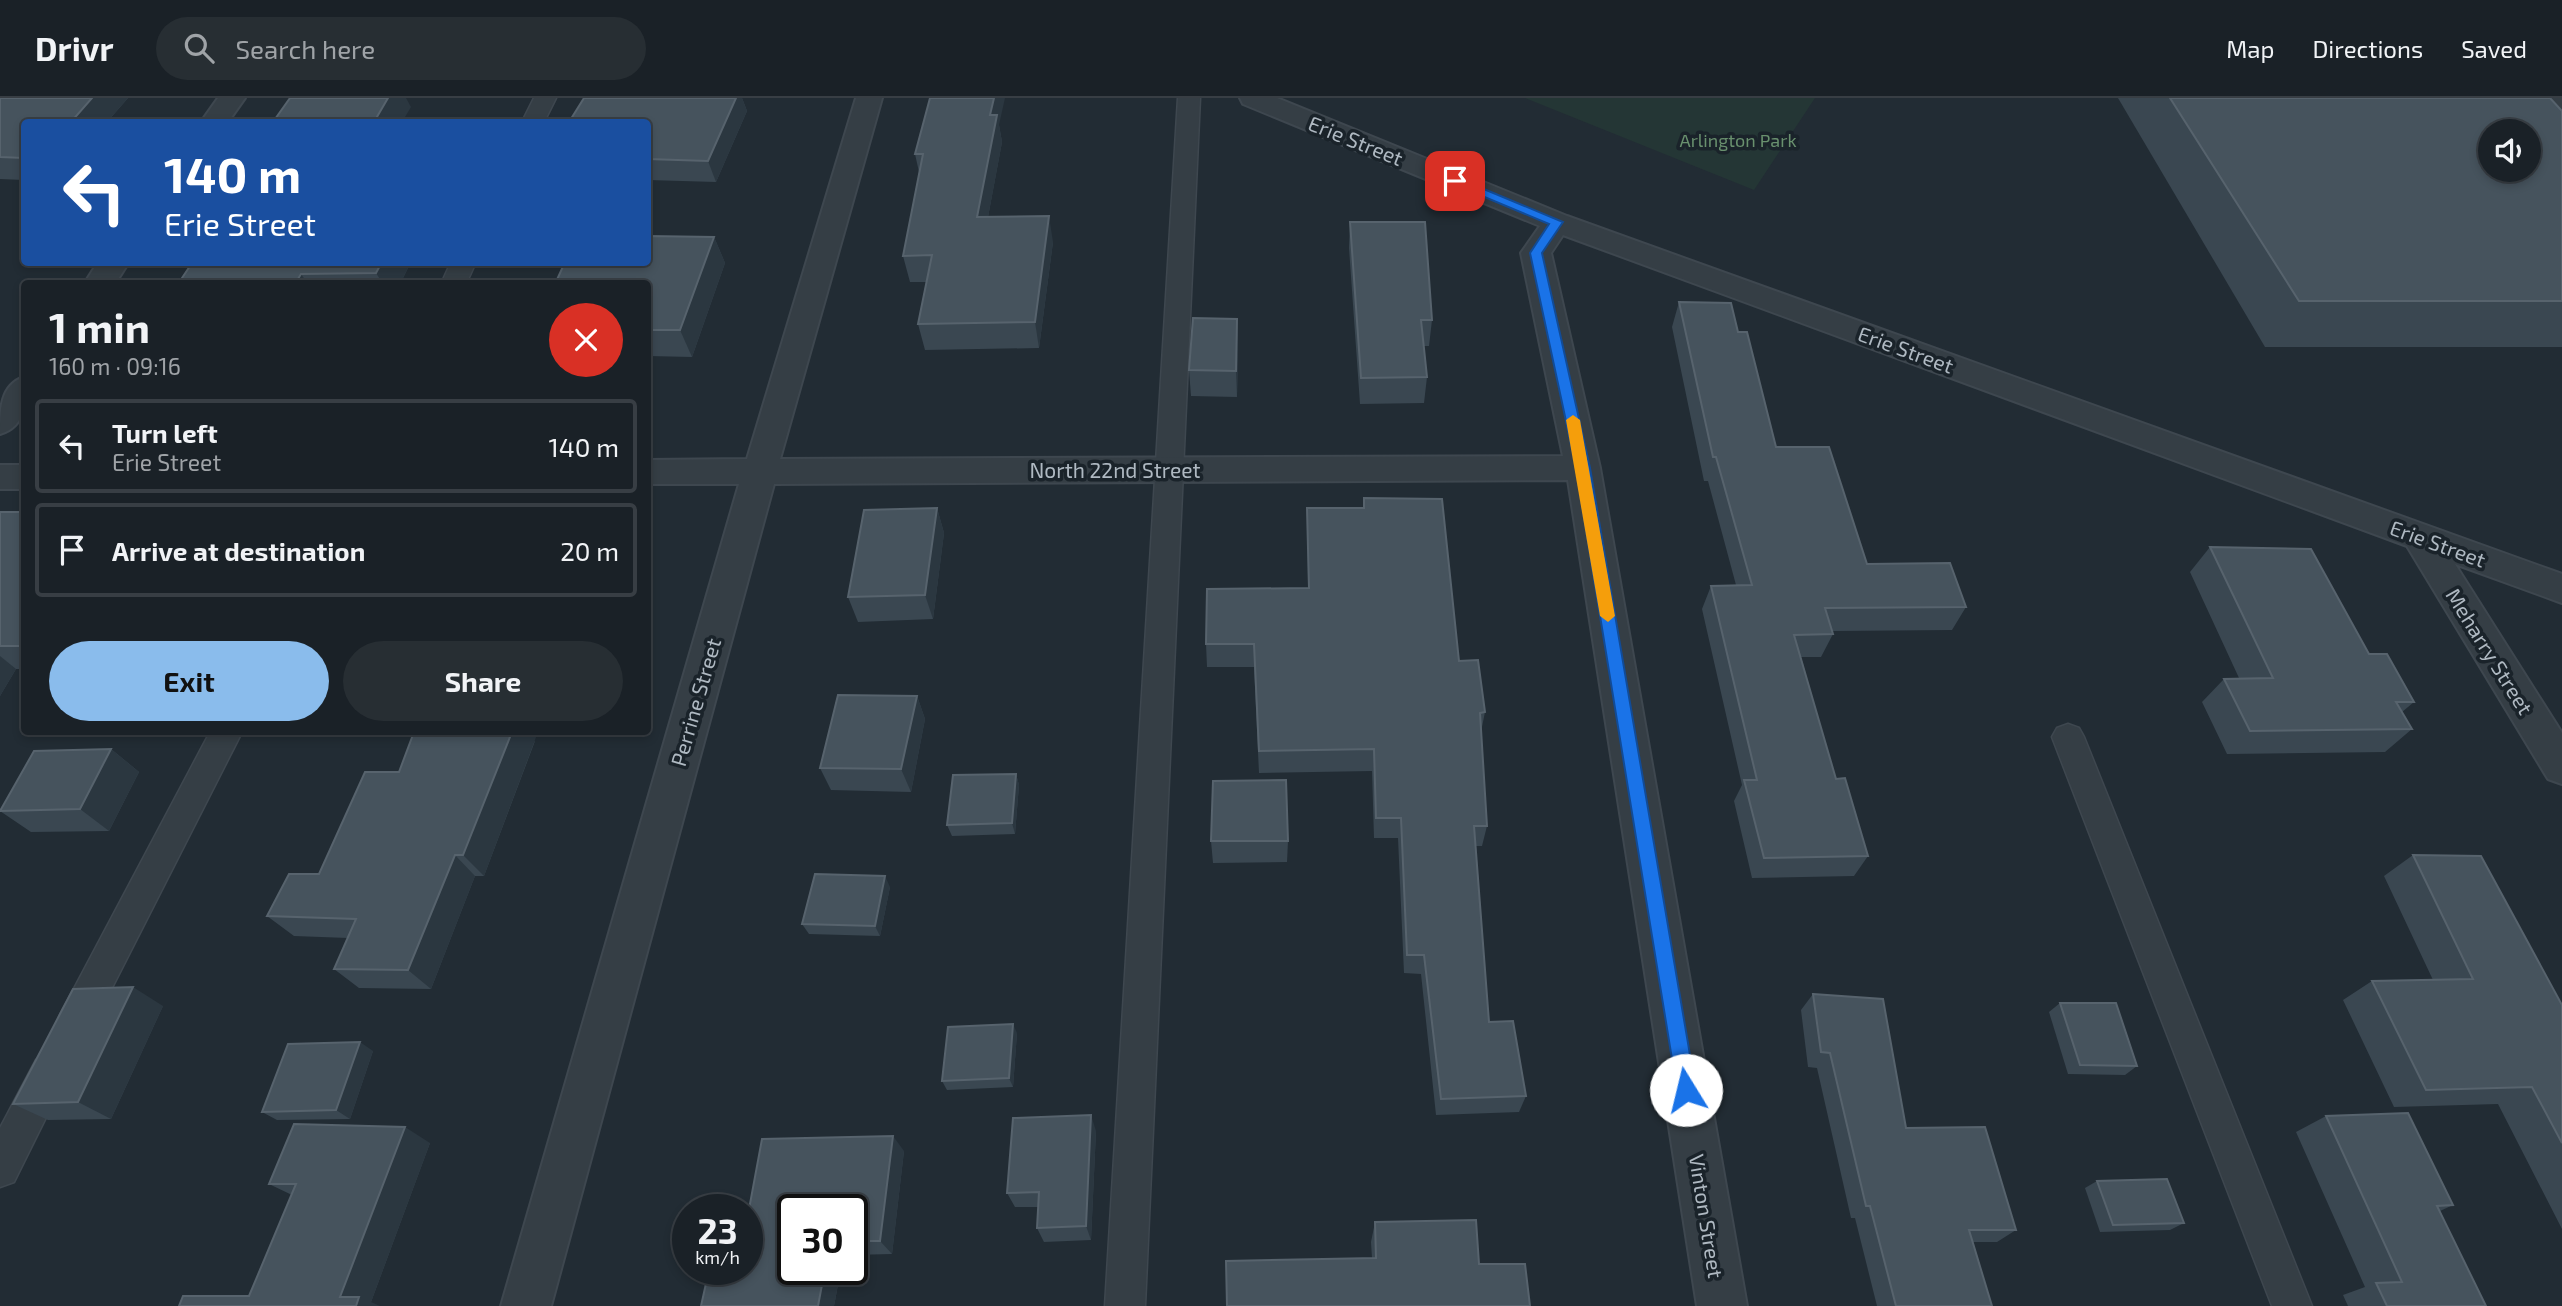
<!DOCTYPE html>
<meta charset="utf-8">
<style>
body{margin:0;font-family:"Exo 2",sans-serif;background:#272e33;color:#f1f3f6;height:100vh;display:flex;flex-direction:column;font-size:26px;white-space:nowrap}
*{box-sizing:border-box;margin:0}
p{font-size:23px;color:#9fa3a7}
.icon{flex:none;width:38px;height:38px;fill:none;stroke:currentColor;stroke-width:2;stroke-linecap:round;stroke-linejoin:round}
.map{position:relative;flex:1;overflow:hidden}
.sheet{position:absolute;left:21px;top:182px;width:630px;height:455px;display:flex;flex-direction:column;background:#1a2127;border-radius:7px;box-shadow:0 4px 10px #0003,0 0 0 2px #383e44}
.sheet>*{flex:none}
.guide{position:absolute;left:21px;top:21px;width:630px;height:147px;border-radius:7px;box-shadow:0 4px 10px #0003,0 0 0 2px #383e44;background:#1a4fa0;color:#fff;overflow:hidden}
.controls{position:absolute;left:2478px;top:21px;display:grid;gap:14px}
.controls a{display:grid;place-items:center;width:63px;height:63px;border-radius:50%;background:#1a2127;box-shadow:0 4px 10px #0003,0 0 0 2px #383e44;font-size:35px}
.speed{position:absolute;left:672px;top:1096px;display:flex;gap:14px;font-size:35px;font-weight:700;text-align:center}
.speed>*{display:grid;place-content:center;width:91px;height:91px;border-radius:50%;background:#1a2127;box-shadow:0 4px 10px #0003,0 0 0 2px #383e44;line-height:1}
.speed small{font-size:18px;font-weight:400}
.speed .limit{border:4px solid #111;border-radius:10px;background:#fff;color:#111}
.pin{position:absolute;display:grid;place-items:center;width:60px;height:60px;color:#fff;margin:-30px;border-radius:14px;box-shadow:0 4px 10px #0006}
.me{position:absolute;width:77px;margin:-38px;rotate:351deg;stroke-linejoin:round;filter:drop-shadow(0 0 5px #0008)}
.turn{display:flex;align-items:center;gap:24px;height:147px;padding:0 28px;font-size:32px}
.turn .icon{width:91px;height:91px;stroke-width:2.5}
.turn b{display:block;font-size:49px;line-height:60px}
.round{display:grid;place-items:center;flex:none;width:74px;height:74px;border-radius:37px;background:#272e33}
.overview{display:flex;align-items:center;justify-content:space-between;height:119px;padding:0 28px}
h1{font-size:42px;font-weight:700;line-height:52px}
.button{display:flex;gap:14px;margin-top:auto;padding:14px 28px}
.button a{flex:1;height:80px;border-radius:42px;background:#8abcec;color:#111;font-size:28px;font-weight:700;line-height:80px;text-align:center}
.button a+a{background:#272e33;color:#f1f3f6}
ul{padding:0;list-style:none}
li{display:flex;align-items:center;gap:21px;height:94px;margin:0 14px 10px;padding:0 14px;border:4px solid #383e44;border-radius:7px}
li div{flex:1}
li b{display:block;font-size:26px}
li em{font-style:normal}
header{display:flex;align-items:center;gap:42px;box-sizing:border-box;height:98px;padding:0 35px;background:#1a2127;border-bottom:2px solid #383e44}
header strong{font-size:33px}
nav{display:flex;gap:38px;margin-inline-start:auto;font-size:24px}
.search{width:490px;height:63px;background:#272e33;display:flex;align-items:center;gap:18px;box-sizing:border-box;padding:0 24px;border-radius:38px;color:#9fa3a7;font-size:26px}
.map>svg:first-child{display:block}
.green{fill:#243635}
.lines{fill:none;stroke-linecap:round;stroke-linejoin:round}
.lane-casing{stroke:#3e474f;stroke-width:3}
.street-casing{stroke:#3e474f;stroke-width:4}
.lane{fill:#353e45;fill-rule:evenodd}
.street{fill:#353e45;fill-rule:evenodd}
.wall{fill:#3a4751}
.shaded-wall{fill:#2b3740}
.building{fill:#46535d;stroke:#57636d;stroke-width:2;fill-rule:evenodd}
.route{fill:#1a73e8;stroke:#114b97;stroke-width:2}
.slow{fill:#f59e0b}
.labels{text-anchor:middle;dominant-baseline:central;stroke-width:7;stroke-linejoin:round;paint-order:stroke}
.far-park-label{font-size:18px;fill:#69906e;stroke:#1a232a}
.street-label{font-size:21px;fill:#afb9c2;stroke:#1a232a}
</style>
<header>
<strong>Drivr</strong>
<div class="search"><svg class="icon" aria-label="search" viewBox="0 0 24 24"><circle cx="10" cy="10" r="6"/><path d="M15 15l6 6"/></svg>Search here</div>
<nav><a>Map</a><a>Directions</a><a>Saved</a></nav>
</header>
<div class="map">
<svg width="2562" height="1208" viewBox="0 0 2562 1208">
<rect width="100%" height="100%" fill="#222c34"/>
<polygon class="green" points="1525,0 1815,0 1754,92"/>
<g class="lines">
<g class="lane-casing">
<g id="lane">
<polygon points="534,0 556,0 544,24 522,24"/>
<polygon points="1178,0 1200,0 1145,1208 1105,1208"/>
<polygon points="2540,0 2562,0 2562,19 2554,17"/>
<polygon points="451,164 476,164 466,186 441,186"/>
<polygon points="2068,626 2079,630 2084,639 2312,1208 2272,1208 2052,639 2057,630"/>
<polygon points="210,634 242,634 86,941 73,946 60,941 55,929 60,917"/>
<polygon points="49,957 62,962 68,975 14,1084 0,1089 0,1030 36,962"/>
</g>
</g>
<g class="street-casing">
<g id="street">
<polygon points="218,0 245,0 228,24 201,24"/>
<polygon points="856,0 882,0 780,361 1563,358 1521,155 1540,128 1243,6 1240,0 1277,0 1567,118 2562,476 2562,505 2455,466 2562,635 2562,686 2548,681 2407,448 1563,137 1551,155 1600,370 1747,1208 1697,1208 1568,382 774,386 551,1208 501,1208 739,386 648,386 648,362 747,361"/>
<polygon points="98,164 129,164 115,186 84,186"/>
<path d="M 24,279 C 26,302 27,328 0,336 C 0,312 0,287 24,279 Z"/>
<rect x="0" y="367" width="24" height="24"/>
</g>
</g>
<use href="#lane" class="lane"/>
<use href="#street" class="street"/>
</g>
<g class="wall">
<polygon points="0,0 128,0 107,24 24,24 24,82 0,81"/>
<polygon points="584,0 742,0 747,13 716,84 648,82 648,24"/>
<polygon points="2118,0 2550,0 2562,13 2562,249 2265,249"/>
<polygon points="999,27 1002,44 988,119 1053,144 1039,250 925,252 918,226 926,184 910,184 903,158 919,74 915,56"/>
<polygon points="1350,124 1432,222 1429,248 1424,248 1427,279 1424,305 1360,306 1349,150"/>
<polygon points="714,139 725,165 692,259 648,258 648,186"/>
<polygon points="189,164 411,164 400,186 178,186 188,170 186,168"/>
<polygon points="1679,204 1738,234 1776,349 1867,466 1966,509 1952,532 1832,533 1833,536 1821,559 1801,559 1836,681 1868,758 1854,778 1752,780 1734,703 1742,687 1702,511 1711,488 1736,487 1708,383 1704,383 1672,229"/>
<polygon points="1237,221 1238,247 1237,299 1191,298 1189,272"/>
<polygon points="1364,400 1459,563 1485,614 1481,634 1487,728 1482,748 1476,748 1489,924 1526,998 1519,1014 1436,1017 1421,876 1404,875 1398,740 1374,740 1372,673 1259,675 1254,569 1207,569 1206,546 1308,490 1307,410 1363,410"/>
<polygon points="937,410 944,435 933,521 858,524 848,499"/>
<polygon points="0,414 24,414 24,571 16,571 0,598"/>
<polygon points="2210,449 2369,556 2414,604 2402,614 2412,631 2385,654 2227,656 2202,604 2224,581 2239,580 2190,474"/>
<polygon points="917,598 925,621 911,694 831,692 820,670"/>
<polygon points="535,643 484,778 475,778 431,891 359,890 334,871 348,840 294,838 267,818 319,776"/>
<polygon points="111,651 139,674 109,733 31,734 0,713 0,711"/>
<polygon points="1016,676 1019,687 1015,736 952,738 947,727"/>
<polygon points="1211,743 1288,743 1287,764 1213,765"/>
<polygon points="2413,757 2546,879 2562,907 2562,1131 2498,1006 2394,1009 2343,902 2372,883 2433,882 2384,778"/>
<polygon points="890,789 880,838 809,836 802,826"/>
<polygon points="1813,896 1906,1030 2016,1132 1997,1144 1973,1144 1992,1208 1877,1208 1855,1120 1851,1120 1817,970 1808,969 1801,912"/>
<polygon points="2060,905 2137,968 2125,977 2068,976 2049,914"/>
<polygon points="163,908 111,1021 48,1022 13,1006"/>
<polygon points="1017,935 1013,989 947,992 942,983"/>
<polygon points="373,953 350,1021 277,1022 262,1014"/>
<polygon points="2326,1018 2453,1107 2440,1113 2486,1208 2348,1208 2343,1197 2365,1189 2296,1034"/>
<polygon points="1096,1033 1091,1142 1044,1144 1037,1130 1038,1109 1015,1109 1007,1095"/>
<polygon points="430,1045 371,1204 249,1198 292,1097 269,1086"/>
<polygon points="904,1053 892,1156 852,1157 852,1111 793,1171 841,1171 834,1208 701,1208 738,1173"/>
<polygon points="2097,1083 2184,1125 2170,1132 2100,1134 2085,1090"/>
<polygon points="1375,1124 1479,1166 1372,1160 1371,1144"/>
</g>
<g class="shaded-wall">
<polygon points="92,0 128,0 107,24 71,24"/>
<polygon points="388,0 406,0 411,9 402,24 374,24"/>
<polygon points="736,0 742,0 747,13 716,84 708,63"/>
<polygon points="994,0 1005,0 999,27 1002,44 983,146 977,119 990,17"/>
<polygon points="1049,118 1053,144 1039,250 1035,224"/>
<polygon points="714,139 725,165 692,259 680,232"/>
<polygon points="382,164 411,164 400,186 383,186 376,175"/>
<polygon points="301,176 308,186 295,186"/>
<polygon points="1237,221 1238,247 1237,299 1236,273"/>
<polygon points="937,410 944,435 933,521 925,497"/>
<polygon points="0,558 16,571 0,598"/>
<polygon points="917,598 925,621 911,694 901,671"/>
<polygon points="512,634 538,634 484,778 463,757"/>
<polygon points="111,651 139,674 109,733 80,711"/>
<polygon points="1016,676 1019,687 1015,736 1012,725"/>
<polygon points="455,757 475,778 431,891 408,872"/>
<polygon points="885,778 890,789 880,838 875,828"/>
<polygon points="133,889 163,908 111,1021 78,1004"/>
<polygon points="1013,926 1017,935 1013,989 1009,980"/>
<polygon points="360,944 373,953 350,1021 336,1012"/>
<polygon points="1091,1017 1096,1033 1091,1142 1086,1128"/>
<polygon points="405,1029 430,1045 371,1204 380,1208 356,1208 340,1199"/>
<polygon points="893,1038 904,1053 892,1156 880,1143"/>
<polygon points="825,1171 841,1171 834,1208 818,1208"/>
</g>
<g class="building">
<polygon points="0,0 92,0 71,24 24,24 24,60 0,59"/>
<polygon points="290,0 388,0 374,24 273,24"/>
<polygon points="584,0 736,0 708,63 648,61 648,24 569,24"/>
<polygon points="930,0 994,0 990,17 997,17 977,119 1049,118 1035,224 918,226 932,157 903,158 923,56 915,56"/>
<path d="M 2170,0 L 2550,0 L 2562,13 L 2562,203 L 2299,203 ZM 2490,33 L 2529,33 L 2529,72 L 2490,72 Z"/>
<polygon points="1350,124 1425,124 1432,222 1421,222 1427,279 1361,280"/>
<polygon points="648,138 714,139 680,232 648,232 648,186 555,186 565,164 648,164"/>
<polygon points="189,164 382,164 376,175 301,176 295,186 178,186 190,168 186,168"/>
<polygon points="1679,204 1731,205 1738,234 1747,234 1776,349 1829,349 1867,466 1950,465 1966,509 1825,510 1833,536 1794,537 1836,681 1845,680 1868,758 1764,760 1744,682 1757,682 1711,488 1752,487 1716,359 1713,359"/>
<polygon points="1193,220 1237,221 1236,273 1189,272"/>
<polygon points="1364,400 1442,401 1459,563 1478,562 1485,614 1480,615 1487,728 1474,728 1489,924 1513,923 1526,998 1441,1001 1424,857 1407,857 1401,720 1376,720 1374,651 1259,653 1254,546 1206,546 1207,491 1309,490 1307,410 1364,410"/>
<polygon points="937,410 925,497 848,499 864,412"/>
<rect x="0" y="414" width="24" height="134"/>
<polygon points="2210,449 2311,451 2369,556 2387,556 2414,604 2396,604 2412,631 2250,633 2224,581 2273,580"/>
<polygon points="838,597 917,598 901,671 820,670"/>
<polygon points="414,634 512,634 463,757 455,757 408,872 334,871 356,821 267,818 289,776 319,776 365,674 399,674"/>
<polygon points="111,651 80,711 0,713 34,653"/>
<polygon points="1016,676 1012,725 947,727 953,677"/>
<polygon points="1286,682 1288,743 1211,743 1213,683"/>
<polygon points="2413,757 2481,758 2562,907 2562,1045 2532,989 2426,992 2372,883 2473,881"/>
<polygon points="815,776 885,778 875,828 802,826"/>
<polygon points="133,889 78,1004 13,1006 73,891"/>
<polygon points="1813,896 1883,901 1906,1030 1985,1029 2016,1132 1969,1132 1992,1208 1896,1208 1870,1108 1866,1108 1830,955 1821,954"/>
<polygon points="2060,905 2116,905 2137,968 2080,967"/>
<polygon points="1013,926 1009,980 942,983 948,929"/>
<polygon points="360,944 336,1012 262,1014 288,946"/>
<polygon points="2408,1015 2453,1107 2437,1108 2486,1208 2387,1208 2376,1185 2402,1184 2326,1018"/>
<polygon points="1091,1017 1086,1128 1037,1130 1039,1094 1007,1095 1013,1020"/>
<polygon points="294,1026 405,1029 340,1199 359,1199 356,1208 179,1208 183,1198 249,1198 296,1086 269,1086"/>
<polygon points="893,1038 880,1143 852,1143 852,1111 793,1111 793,1171 825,1171 818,1208 701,1208 709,1172 738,1173 738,1171 747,1171 747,1122 762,1041"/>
<polygon points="2167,1081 2184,1125 2113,1127 2097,1083"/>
<polygon points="1476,1122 1479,1166 1525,1166 1530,1208 1227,1208 1226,1163 1376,1160 1375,1124"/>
</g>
<polygon class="route" points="1455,79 1563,124 1542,155 1590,370 1696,992 1693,998 1686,1001 1679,998 1677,992 1576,370 1530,155 1549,126 1451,85 1450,83"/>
<polygon class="slow" points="1573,317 1580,322 1615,518 1608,524 1600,518 1566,322"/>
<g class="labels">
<g class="far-park-label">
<text x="1738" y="42">Arlington Park</text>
</g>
<g class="street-label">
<text transform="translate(1356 42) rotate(22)">Erie Street</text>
<text transform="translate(1906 251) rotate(20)">Erie Street</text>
<text x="1115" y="371">North 22nd Street</text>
<text transform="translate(2438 445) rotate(20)">Erie Street</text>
<text transform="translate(2490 553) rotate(58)">Meharry Street</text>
<text transform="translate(695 604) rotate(-74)">Perrine Street</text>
<text transform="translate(1707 1118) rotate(81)">Vinton Street</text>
</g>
</g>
</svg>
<div class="controls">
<a><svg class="icon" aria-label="sound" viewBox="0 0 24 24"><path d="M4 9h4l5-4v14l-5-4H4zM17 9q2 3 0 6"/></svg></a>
</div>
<div class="speed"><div>23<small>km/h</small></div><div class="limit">30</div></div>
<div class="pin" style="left:1455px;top:83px;background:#d93025"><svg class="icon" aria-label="arrive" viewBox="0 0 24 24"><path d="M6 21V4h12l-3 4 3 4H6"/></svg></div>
<svg class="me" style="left:1686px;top:992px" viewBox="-20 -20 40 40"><circle r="19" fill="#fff"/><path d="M0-13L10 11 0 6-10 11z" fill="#1a73e8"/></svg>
<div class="guide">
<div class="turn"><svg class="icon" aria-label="left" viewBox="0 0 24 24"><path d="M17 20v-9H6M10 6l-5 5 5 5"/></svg><div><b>140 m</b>Erie Street</div></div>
</div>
<section class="sheet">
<div class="overview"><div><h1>1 min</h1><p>160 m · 09:16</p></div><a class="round" style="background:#d93025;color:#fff"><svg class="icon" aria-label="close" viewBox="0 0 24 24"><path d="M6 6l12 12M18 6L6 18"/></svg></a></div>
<ul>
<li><svg class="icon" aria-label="left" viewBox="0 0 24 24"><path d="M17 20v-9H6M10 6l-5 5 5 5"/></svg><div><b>Turn left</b><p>Erie Street</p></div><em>140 m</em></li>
<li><svg class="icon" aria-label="arrive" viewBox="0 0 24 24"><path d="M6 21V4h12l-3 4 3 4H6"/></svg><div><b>Arrive at destination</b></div><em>20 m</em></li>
</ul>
<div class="button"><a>Exit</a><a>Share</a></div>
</section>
</div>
